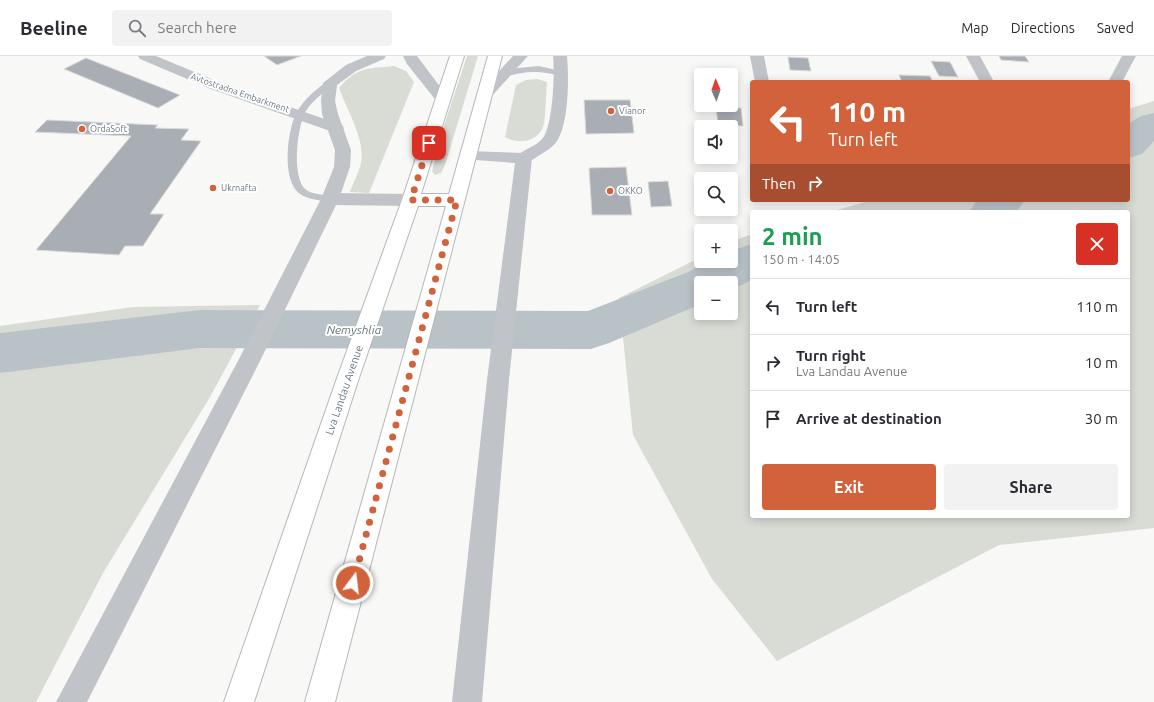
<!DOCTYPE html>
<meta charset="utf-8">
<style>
body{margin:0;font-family:Ubuntu,sans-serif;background:#f2f2f3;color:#2b2b33;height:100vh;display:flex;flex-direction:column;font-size:15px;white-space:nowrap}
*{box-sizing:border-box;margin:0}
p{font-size:13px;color:#7c7c81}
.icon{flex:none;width:22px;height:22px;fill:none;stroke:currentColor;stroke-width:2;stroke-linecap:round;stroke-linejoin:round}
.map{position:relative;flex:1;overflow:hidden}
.drawer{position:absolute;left:750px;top:154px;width:380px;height:308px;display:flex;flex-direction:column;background:#fff;border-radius:4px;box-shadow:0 2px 10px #0003}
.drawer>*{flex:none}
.hud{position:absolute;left:750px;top:24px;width:380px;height:122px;border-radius:4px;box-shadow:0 2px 10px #0003;background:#d2623c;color:#fff;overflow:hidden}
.needle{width:26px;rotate:358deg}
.buttons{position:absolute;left:694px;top:12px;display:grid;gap:8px}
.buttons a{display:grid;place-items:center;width:44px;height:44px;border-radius:4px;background:#fff;box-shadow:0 2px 10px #0003;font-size:20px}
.pin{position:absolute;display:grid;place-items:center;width:34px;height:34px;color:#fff;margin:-17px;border-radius:8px;box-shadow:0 2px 6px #0006}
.me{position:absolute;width:44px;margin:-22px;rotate:15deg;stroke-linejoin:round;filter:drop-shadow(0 0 3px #0008)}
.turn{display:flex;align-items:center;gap:14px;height:84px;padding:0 12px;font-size:18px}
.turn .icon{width:52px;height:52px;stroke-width:2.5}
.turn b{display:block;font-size:28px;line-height:34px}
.then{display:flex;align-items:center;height:38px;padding:0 12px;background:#0003;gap:8px;font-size:15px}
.round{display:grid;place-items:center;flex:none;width:42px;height:42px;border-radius:4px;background:#f2f2f3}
.overview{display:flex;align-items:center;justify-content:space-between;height:68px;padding:0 12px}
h1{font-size:24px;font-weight:600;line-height:30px;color:#1e9e55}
.action{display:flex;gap:8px;margin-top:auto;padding:8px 12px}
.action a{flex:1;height:46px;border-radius:4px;background:#d2623c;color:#fff;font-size:16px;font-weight:600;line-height:46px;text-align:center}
.action a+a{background:#f2f2f3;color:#2b2b33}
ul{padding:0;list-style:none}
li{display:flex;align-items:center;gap:12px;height:56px;padding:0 12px;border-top:1px solid #e1e1e2}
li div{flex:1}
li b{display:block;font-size:15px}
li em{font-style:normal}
header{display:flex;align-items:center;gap:24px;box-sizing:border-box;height:56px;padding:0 20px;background:#fff;border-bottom:1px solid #e1e1e2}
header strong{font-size:19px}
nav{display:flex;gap:22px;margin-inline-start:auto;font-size:14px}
.search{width:280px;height:36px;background:#f2f2f3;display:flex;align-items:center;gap:10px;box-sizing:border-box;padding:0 14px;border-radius:4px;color:#7c7c81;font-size:15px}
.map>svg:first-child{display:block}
.green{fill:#d8dcd5;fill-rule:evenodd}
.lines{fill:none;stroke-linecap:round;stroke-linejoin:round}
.river{fill:#b9c3c7;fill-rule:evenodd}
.building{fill:#a8aeb4;stroke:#dadad8}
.primary-casing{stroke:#b4b7bb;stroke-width:2}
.service{fill:#c0c3c7;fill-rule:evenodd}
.minor{fill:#c0c3c7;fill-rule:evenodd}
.tertiary{fill:#c0c3c7;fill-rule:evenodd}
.primary{fill:#fff;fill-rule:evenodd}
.route{stroke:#d2623c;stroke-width:7;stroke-dasharray:0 12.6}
.poi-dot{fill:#d2623c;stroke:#fff;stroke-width:1.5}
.labels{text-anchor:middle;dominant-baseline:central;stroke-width:4;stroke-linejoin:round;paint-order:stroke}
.far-street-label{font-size:9px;fill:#6a7783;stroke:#fff}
.far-poi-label{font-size:9px;fill:#6a7783;stroke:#fff;text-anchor:start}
.street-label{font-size:11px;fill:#6a7783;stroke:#fff}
.water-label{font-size:12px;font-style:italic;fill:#66777f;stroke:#fff}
</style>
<header>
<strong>Beeline</strong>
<div class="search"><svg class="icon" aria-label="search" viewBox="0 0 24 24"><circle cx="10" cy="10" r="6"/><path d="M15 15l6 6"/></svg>Search here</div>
<nav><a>Map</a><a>Directions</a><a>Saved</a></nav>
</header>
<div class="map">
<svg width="1154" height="646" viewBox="0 0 1154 646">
<rect width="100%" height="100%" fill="#f8f8f6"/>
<g class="green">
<polygon points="467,0 478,0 445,109 441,117 435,119 432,115 443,73"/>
<path d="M 394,10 L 406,15 L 414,26 L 369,137 L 350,136 C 353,127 359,116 361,107 C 366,85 347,54 339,32 C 358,10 367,13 394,10 Z"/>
<path d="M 537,23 L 547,26 C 546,36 546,63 543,71 C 537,86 518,89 505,81 L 516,29 L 526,24 Z"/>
<path d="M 1154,45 L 1154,472 L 999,489 L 777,605 L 712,523 L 633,379 L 619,242 L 701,201 L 701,205 L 731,205 L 731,186 L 752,178 L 752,460 L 1128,460 L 1128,156 L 830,156 L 872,144 L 1128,144 L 1128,53 ZM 701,227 L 731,227 L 731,257 L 701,257 Z"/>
<polygon points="260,249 210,341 103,517 36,646 0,646 0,270 133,251"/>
</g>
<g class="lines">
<g class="river">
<polygon points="1154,57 1154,85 1142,98 1128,102 1128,68 1141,60"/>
<polygon points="977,144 1025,144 1016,156 969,156"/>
<polygon points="752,188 752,224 731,234 731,227 701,227 701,248 609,287 591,293 200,292 0,317 0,277 200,254 588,255 688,216 710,205 731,205 731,195"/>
</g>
</g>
<g class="building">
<polygon points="264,0 301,0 277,9"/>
<polygon points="999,0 1025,0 1029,6 1001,4"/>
<polygon points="788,1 808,2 811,15 790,14"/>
<polygon points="86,2 180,39 158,52 64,13"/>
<polygon points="931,5 950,6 958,21 939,20"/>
<polygon points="899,19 930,20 933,26 902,26"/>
<polygon points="584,44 630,44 634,77 586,78"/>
<polygon points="716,51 741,52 743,70 718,69"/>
<polygon points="47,64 158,69 155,72 189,73 181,84 201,85 150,158 164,158 143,190 125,190 119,199 36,194 131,80 35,76"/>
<polygon points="626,111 632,159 592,159 589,112"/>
<polygon points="668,125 672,150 651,151 648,126"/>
</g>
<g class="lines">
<g class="primary-casing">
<polygon id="primary" points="450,0 464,0 421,138 449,138 488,0 502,0 335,646 305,646 446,150 418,150 359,322 254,646 224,646 337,322 402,144"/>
</g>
<g class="service">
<path d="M 539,10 L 556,14 L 565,18 L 561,20 C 537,14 527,15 503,21 L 499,19 L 518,12 Z"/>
<path d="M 327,25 L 334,27 C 325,37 313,43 306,55 C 297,70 292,118 304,132 C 311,139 324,138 333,141 L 333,145 L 330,146 C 320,144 309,144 300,138 C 281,125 287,73 297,56 C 304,43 316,34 327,25 Z"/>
</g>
<g class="minor">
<polygon points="138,0 156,0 221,27 342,69 344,72 342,75 330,75 211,33 140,3"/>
<polygon points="403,0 417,0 450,44 448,47 438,47 407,8"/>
<polygon points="513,0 528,0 490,42 480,42 478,39 480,36"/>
<path d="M 553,0 L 567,0 C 569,21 569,67 557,85 C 552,92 545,96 538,100 C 531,105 527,108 518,105 L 516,102 C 522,93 536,91 543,82 C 553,68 555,17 553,0 Z"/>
<polygon points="750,0 764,0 769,26 755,26"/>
<polygon points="966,0 980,0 994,26 980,26"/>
<polygon points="1122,0 1136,0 1122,26 1108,26"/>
<polygon points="330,137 411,138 417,140 420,144 417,148 411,150 330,149 324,147 321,143 324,139"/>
</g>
<g class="tertiary">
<polygon points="367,0 386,0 384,3 356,15 337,29 335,45 338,58 351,94 350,111 339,143 259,307 87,646 56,646 239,303 321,143 334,111 335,94 322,58 321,45 323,27 346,9"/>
<polygon points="468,95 524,97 530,99 532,102 509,324 482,646 452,646 487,324 515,107 462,103 460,100 462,97"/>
</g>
<use href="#primary" class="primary"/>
</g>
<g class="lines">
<polyline class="route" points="353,527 457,144 411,144 429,87"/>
</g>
<g class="poi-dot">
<circle cx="611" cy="55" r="4"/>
<circle cx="82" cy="73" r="4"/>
<circle cx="213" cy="132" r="4"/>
<circle cx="610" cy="135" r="4"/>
</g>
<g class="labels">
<g class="far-street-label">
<text transform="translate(240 37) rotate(19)">Avtostradna Embarkment</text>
</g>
<g class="far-poi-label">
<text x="619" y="55">Vianor</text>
<text x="90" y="73">OrdaSoft</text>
<text x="221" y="132">Ukrnafta</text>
<text x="618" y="135">OKKO</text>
</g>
<g class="street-label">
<text transform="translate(344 334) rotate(-71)">Lva Landau Avenue</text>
</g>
<g class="water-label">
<text x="354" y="273">Nemyshlia</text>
</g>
</g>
</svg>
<div class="buttons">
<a><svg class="needle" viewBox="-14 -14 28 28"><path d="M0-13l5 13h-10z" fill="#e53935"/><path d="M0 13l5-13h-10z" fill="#7c7c81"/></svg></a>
<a><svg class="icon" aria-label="sound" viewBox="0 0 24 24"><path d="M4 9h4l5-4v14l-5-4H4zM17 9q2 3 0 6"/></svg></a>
<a><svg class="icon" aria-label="search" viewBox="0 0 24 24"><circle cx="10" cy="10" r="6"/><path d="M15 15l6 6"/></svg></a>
<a>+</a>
<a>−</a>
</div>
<div class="pin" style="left:429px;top:87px;background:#d93025"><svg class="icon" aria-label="arrive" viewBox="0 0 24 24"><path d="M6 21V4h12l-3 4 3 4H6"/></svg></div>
<svg class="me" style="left:353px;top:527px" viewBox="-20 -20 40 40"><circle r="17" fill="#d2623c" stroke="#fff" stroke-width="3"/><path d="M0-11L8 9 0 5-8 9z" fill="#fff"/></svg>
<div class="hud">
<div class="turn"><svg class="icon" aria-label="left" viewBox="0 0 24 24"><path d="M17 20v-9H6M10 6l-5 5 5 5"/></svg><div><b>110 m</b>Turn left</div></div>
<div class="then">Then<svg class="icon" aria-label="right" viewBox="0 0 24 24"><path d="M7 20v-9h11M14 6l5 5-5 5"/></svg></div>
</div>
<section class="drawer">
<div class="overview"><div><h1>2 min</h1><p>150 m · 14:05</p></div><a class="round" style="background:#d93025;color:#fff"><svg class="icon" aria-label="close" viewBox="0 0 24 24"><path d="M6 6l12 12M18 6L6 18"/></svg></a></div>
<ul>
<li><svg class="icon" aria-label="left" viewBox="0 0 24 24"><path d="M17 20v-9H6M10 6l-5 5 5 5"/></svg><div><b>Turn left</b></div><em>110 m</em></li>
<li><svg class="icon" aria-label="right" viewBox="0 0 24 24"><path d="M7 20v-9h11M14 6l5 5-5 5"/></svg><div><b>Turn right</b><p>Lva Landau Avenue</p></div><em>10 m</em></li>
<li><svg class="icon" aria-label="arrive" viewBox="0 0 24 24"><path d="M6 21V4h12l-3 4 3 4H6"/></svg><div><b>Arrive at destination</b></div><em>30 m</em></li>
</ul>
<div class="action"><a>Exit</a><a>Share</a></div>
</section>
</div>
